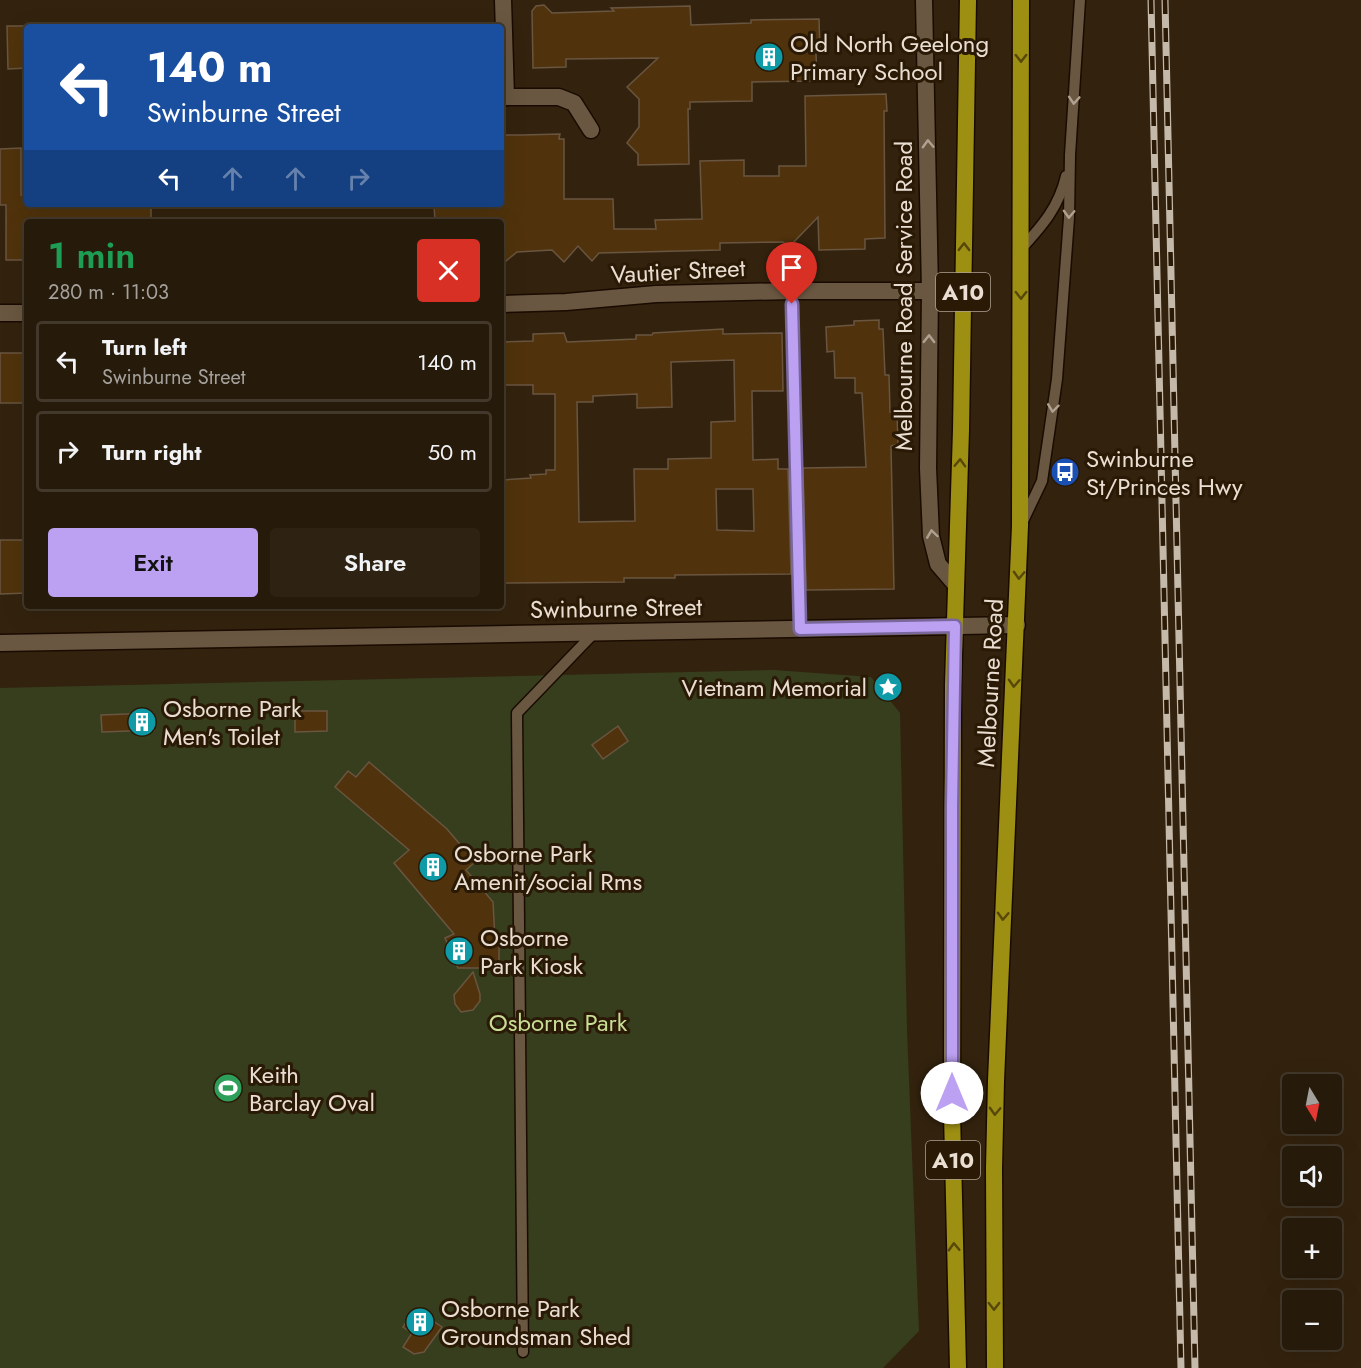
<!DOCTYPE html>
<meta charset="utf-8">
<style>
body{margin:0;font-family:Jost,sans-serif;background:#2e2313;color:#f1f3f6;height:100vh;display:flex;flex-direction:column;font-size:22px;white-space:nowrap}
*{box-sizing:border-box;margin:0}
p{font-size:20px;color:#a4a19c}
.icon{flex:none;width:33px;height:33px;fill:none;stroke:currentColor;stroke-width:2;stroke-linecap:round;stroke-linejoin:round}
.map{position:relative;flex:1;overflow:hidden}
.panel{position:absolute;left:24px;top:219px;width:480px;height:390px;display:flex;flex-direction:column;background:#261a0a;border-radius:6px;box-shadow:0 6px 24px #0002,0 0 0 2px #42382b}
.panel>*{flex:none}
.top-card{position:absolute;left:24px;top:24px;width:480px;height:183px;border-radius:6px;box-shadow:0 6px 24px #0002,0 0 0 2px #42382b;background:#1a4fa0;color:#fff;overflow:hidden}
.needle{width:39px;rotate:170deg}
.fabs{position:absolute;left:1282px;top:1074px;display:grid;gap:12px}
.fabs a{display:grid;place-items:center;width:60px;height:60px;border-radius:6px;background:#261a0a;box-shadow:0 6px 24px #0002,0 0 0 2px #42382b;font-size:30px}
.pin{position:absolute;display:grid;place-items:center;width:51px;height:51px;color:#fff;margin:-62px -26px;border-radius:50% 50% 50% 0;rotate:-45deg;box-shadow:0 0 6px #0007}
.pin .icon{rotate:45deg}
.me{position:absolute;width:66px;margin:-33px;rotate:0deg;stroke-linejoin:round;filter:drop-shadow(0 0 4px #0008)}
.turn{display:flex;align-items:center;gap:21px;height:126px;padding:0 24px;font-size:27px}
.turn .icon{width:78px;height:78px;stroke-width:2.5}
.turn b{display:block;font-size:42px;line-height:51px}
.lanes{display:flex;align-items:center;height:57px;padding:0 24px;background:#0003;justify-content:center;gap:30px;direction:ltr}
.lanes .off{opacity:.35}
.round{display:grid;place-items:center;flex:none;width:63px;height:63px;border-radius:6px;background:#2e2313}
.overview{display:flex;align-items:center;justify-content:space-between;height:102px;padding:0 24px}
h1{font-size:36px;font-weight:600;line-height:45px;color:#1e9e55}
.primary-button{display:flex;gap:12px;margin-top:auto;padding:12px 24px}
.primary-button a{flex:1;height:69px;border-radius:6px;background:#bca0f2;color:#111;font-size:24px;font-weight:600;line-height:69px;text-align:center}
.primary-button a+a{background:#2e2313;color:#f1f3f6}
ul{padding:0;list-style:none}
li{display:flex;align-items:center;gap:18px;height:81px;margin:0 12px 9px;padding:0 12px;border:3px solid #42382b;border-radius:6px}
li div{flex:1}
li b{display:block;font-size:22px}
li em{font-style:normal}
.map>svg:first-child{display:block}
.green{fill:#363e1e}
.building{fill:#50330c;stroke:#695540;stroke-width:1.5;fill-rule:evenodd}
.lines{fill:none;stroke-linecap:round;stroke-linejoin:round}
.service-casing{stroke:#1a0b00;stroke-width:13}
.minor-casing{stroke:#1a0b00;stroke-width:19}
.trunk-casing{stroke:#1a0b00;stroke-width:19}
.service{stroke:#6a5741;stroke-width:10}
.minor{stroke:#6a5741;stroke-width:16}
.trunk{stroke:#9d8f12;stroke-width:16}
.rail-casing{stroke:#c5b9aa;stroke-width:7}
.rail{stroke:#291905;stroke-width:4.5;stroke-dasharray:14;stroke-linecap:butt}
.oneway{stroke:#57480a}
.oneway2{stroke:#b0a190}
.route-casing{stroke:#7a689d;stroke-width:15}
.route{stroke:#bca0f2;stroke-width:10}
.labels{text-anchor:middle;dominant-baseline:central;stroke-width:6;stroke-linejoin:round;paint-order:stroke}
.shield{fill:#291905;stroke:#afa394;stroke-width:1.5}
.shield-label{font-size:22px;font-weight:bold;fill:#e9ded1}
.poi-label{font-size:24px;fill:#e9ded1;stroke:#291905;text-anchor:start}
.street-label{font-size:24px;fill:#e9ded1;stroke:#291905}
.park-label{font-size:24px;fill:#c8dd95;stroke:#291905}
</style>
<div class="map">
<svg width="1361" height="1368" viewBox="0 0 1361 1368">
<rect width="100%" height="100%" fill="#33230e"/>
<polygon class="green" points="774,670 871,677 900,713 907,1030 919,1331 883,1368 0,1368 0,688"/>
<g class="building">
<polygon points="544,5 552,13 614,11 611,8 690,6 691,25 751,23 751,20 819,19 820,53 816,53 817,81 752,82 752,101 690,102 690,109 688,109 689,164 638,165 638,154 627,143 639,127 639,99 627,87 658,58 566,59 566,67 533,68 532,11 536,6"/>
<polygon points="7,26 27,26 27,68 8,69"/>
<polygon points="886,94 887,111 884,111 885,238 865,239 865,249 819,250 818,217 789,247 783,242 720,243 720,250 599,253 592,261 578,246 564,262 552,250 517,252 501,265 501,222 435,222 434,204 501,204 501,135 522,135 560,134 559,139 564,139 564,199 613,199 614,229 656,229 655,220 702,219 700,161 744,160 744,176 779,176 779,166 806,166 805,96"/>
<polygon points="21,148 21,195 27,195 27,204 151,204 151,222 27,222 27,260 6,260 6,205 0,205 0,149"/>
<polygon points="879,320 879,329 883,329 885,375 889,375 890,412 897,412 898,444 891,446 894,589 806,590 803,468 866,467 862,393 855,393 855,378 835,378 834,351 827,352 826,327 854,325 854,321"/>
<path d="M 723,329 L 723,334 L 782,333 L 783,391 L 752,391 L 753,460 L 778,459 L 778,469 L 788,469 L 791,574 L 675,575 L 675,578 L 624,578 L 624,582 L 501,583 L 502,480 L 531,478 L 530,475 L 546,474 L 546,470 L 555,470 L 555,394 L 533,394 L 533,385 L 501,385 L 501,342 L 533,341 L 533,334 L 564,333 L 567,342 L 636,339 L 636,335 L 652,335 L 653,333 ZM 734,360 L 735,421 L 711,422 L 711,458 L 668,459 L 668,469 L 634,469 L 635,521 L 579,522 L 577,402 L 593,402 L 593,396 L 637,394 L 637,408 L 672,407 L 671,362 ZM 716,489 L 753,489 L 754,531 L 717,530 Z"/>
<rect x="0" y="353" width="27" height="50"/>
<polygon points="0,540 27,540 27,593 0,594"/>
<polygon points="295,711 327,711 327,731 295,732"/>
<polygon points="153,713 154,730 102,732 101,715"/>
<polygon points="618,726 628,741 603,759 592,745"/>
<polygon points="369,762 447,829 475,862 466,870 493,902 495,939 499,939 499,968 458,968 445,938 454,934 394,863 409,850 335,787 348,771 356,777"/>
<polygon points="473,972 480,994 480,1001 473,1010 461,1012 455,1004 454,995"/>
<polygon points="415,1309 442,1327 424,1352 414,1354 403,1347 412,1333 403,1327"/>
</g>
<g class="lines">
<g class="service-casing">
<g id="service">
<path d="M 1021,249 C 1042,226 1059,207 1066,176"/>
<polyline points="791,291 800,629"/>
<polyline points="1023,521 1042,481 1057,379 1069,218 1070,155 1080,0"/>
<polyline points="523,1352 517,713 594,633"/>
</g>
</g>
<g class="minor-casing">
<g id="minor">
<polyline points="503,0 506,97"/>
<polyline points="924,0 930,291 928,468 931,536 938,564 956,585"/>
<polyline points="501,97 559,97 574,103 591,130"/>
<polyline points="501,304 566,302 656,294 791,291 930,291"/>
<polyline points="0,313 27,313"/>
<polyline points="0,643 1017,625"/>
</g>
</g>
<g class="trunk-casing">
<g id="trunk">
<polyline points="958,1368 952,1113 953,685 961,430 968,0"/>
<polyline points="995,1368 994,1168 996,1081 1020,526 1021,0"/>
</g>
</g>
<use href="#service" class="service"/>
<use href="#minor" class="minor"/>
<use href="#trunk" class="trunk"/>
<g class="rail-casing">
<g id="rail">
<polyline points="1151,0 1181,1368"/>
<polyline points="1165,0 1195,1368"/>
</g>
</g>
<use href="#rail" class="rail"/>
</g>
<defs><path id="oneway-chevron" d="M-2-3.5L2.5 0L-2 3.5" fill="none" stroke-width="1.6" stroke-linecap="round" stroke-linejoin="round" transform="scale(1.5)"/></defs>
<g class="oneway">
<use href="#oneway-chevron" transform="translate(1021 58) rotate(90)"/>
<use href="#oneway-chevron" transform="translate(964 247) rotate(-89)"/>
<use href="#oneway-chevron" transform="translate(1021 295) rotate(90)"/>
<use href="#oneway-chevron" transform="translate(960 463) rotate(-88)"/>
<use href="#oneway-chevron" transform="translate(1019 575) rotate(92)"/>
<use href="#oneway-chevron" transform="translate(1014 683) rotate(93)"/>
<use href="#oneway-chevron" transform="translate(1003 916) rotate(93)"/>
<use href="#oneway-chevron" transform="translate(995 1111) rotate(92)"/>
<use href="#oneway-chevron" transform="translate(954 1247) rotate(-92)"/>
<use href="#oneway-chevron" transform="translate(994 1306) rotate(90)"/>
</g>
<g class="oneway2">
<use href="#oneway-chevron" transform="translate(1074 100) rotate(94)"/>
<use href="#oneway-chevron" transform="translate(928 144) rotate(-92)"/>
<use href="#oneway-chevron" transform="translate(1069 214) rotate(92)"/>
<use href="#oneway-chevron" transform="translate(929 339) rotate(-89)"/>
<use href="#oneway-chevron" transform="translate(1053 408) rotate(97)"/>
<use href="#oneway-chevron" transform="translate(932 534) rotate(-98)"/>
</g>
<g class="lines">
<g class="route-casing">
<polyline id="route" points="792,304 800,629 955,626 952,806 952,1093"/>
</g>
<use href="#route" class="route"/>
</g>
<defs>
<g id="building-disc" transform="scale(1.5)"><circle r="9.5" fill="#0f9aa8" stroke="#291905"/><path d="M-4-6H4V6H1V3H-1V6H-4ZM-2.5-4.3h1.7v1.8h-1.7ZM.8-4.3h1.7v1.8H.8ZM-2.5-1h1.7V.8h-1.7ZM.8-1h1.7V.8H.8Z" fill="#fff"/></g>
<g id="bus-disc" transform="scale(1.5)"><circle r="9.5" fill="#1a4fb4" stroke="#291905"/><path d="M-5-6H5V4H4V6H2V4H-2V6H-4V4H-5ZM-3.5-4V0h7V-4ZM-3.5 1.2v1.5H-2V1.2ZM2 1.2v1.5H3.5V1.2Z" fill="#fff"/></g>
<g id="sight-disc" transform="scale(1.5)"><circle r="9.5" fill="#0f9aa8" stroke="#291905"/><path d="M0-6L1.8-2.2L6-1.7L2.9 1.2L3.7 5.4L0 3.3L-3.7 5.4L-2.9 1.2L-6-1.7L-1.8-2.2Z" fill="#fff"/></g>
<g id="stadium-disc" transform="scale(1.5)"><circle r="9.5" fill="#2e9e5b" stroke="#291905"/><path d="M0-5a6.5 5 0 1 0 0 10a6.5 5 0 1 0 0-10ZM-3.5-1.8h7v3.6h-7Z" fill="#fff"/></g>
</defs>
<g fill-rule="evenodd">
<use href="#building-disc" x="769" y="57"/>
<use href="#bus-disc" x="1065" y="472"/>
<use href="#sight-disc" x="888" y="687"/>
<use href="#building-disc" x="142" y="722"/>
<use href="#building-disc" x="433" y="867"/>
<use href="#building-disc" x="459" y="951"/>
<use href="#stadium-disc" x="228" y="1088"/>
<use href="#building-disc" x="420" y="1322"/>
</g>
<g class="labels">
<g class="shield">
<rect x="936" y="273" width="54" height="38" rx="4.5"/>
<rect x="926" y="1141" width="54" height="38" rx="4.5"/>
</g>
<g class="shield-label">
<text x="963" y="292">A10</text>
<text x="953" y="1160">A10</text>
</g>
<g class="poi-label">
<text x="790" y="43">Old North Geelong<tspan x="790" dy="28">Primary School</tspan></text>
<text x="1086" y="458">Swinburne<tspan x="1086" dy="28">St/Princes Hwy</tspan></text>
<text x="867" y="687" text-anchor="end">Vietnam Memorial</text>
<text x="163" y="708">Osborne Park<tspan x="163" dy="28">Men's Toilet</tspan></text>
<text x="454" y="853">Osborne Park<tspan x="454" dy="28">Amenit/social Rms</tspan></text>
<text x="480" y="937">Osborne<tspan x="480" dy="28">Park Kiosk</tspan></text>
<text x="249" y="1074">Keith<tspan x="249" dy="28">Barclay Oval</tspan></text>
<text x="441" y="1308">Osborne Park<tspan x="441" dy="28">Groundsman Shed</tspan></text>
</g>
<g class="street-label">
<text transform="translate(678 271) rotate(-3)">Vautier Street</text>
<text transform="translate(903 296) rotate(-90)">Melbourne Road Service Road</text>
<text transform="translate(616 608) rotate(-1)">Swinburne Street</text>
<text transform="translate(990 683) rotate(-87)">Melbourne Road</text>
</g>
<g class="park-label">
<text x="558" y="1022">Osborne Park</text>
</g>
</g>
</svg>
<div class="fabs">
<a><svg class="needle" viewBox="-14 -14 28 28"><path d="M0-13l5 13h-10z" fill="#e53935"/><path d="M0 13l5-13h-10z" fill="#a4a19c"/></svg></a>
<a><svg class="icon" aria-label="sound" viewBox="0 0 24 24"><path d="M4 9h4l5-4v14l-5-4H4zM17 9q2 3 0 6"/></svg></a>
<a>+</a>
<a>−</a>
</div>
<div class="pin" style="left:792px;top:304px;background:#d93025"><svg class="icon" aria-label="arrive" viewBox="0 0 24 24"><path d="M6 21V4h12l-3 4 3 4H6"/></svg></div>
<svg class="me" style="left:952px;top:1093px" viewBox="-20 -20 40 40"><circle r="19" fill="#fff"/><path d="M0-13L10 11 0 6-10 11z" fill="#bca0f2"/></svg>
<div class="top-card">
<div class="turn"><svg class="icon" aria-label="left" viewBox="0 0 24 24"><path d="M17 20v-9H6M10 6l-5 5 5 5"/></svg><div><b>140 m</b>Swinburne Street</div></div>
<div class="lanes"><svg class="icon" aria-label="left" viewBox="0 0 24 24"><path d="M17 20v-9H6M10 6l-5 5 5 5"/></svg><svg class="icon off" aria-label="ahead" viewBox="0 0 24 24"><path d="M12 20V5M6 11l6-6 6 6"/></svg><svg class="icon off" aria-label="ahead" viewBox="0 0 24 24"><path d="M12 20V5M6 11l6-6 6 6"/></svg><svg class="icon off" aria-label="right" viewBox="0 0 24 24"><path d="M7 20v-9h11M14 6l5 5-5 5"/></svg></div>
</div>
<section class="panel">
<div class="overview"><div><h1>1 min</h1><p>280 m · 11:03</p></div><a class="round" style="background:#d93025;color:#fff"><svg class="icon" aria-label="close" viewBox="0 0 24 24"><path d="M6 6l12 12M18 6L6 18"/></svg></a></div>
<ul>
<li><svg class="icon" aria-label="left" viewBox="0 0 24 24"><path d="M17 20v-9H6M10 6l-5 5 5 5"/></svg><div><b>Turn left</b><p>Swinburne Street</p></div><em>140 m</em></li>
<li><svg class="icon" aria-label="right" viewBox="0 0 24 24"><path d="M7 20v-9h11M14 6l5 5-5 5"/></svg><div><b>Turn right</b></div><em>50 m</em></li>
</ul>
<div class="primary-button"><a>Exit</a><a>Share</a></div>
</section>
</div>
